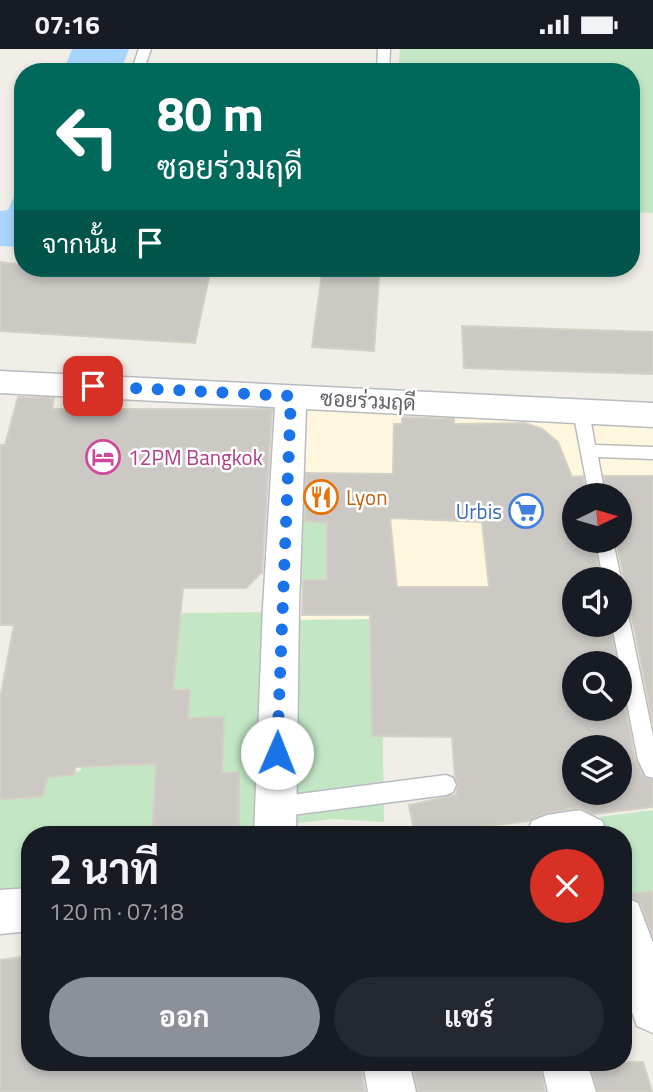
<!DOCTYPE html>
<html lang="th">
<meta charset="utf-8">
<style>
body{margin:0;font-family:"Titillium Web",Sarabun,sans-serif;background:#242831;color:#f1f3f6;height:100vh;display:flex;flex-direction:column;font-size:26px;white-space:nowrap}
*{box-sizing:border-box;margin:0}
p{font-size:23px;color:#9ea1a6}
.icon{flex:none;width:38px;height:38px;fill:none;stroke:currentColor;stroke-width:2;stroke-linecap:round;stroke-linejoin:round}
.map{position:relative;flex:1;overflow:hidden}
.details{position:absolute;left:21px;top:777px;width:611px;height:245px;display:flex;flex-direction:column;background:#171b24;border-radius:28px;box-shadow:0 4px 10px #0003}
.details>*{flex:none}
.banner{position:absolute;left:14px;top:14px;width:626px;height:214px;border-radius:28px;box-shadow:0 4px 10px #0003;background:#00695c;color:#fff;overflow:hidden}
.needle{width:46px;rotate:85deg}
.buttons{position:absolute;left:562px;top:434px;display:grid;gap:14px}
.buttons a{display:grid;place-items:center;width:70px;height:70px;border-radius:50%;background:#171b24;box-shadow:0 4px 10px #0003;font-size:35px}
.pin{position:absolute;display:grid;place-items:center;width:60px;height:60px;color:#fff;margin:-30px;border-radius:14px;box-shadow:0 4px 10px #0006}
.me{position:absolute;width:77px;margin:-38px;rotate:1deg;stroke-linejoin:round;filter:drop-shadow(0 0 5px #0008)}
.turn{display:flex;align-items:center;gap:24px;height:147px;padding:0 28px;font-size:32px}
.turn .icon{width:91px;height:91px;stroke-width:2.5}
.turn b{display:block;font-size:49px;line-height:60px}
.then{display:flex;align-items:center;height:66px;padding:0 28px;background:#0003;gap:14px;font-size:26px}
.round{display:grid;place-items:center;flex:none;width:74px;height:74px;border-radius:37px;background:#242831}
.headline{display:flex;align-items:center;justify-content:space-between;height:119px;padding:0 28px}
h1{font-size:42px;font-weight:700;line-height:52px}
.action{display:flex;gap:14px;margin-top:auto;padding:14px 28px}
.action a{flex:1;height:80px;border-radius:42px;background:#8c9099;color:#fff;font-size:28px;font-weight:700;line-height:80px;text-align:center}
.action a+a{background:#242831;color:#f1f3f6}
.status{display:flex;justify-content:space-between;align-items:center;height:49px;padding:0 35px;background:#171b24;direction:ltr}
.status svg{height:19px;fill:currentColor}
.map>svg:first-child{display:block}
.commercial{fill:#fef7de;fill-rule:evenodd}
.green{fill:#c3e7c5}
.water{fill:#a8d5fe}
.building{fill:#ccc8c4;stroke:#d5d0c5;stroke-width:2;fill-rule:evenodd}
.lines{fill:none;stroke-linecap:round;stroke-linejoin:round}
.lane-casing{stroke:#b9bbc0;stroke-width:3}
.street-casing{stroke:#b9bbc0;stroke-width:3}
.lane{fill:#fff;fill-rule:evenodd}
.street{fill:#fff;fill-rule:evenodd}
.route{stroke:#1a73e8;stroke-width:12;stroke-dasharray:0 21.6}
.labels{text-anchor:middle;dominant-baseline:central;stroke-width:5;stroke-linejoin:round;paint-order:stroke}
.street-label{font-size:21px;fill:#5e6166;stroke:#fff}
.hotel-label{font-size:21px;fill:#b23c85;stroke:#fff;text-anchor:start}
.food-label{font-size:21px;fill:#c56008;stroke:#fff;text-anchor:start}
.shop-label{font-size:21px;fill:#366cbe;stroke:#fff;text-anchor:end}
</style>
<div class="status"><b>07:16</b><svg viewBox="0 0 49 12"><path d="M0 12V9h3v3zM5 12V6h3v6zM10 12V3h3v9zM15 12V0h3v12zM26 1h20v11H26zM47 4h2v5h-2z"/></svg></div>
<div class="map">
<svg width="653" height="1043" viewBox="0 0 653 1043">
<rect width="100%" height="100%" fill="#f0eee6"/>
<path class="commercial" d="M 300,360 L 653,379 L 653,761 L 647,762 L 620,636 L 620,614 L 615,614 L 607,576 L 620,576 L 620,530 L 574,530 L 574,569 L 294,571 ZM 574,446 L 620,446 L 620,492 L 574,492 Z"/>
<g class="green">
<polygon points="400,0 653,0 653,164 632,163 632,23 398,23"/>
<polygon points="298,423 343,429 359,536 295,539"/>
<polygon points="272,563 264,786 30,786 30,836 25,836 17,846 0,848 0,731 81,722 92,642 94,565"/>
<polygon points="381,570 384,773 333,770 289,775 294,571"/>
<polygon points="653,761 653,853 629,855 623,837 623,786 606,786 600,768"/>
</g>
<g class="water">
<polygon points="72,0 129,0 120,23 63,23"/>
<polygon points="23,127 23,198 0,197 0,162 8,161"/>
</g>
<g class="building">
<polygon points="0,213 23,216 23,219 211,219 195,294 0,282"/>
<polygon points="322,224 379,228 374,302 312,298"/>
<polygon points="462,277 653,283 653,325 464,319"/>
<polygon points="18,348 54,349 52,360 272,360 262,523 246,539 183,539 173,641 190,641 188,669 224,668 222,724 239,723 239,786 152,786 156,715 75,718 74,726 48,728 42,748 0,750 0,650 14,576 0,576 0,396 5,396"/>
<path d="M 402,368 L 454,370 L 454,375 L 525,374 L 542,380 L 558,393 L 572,428 L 583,427 L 586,446 L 574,446 L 574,492 L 594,492 L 600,530 L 574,530 L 574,576 L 610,576 L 617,614 L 574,614 L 574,660 L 620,660 L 620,629 L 635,711 L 644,728 L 653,731 L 653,758 L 594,765 L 580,758 L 546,764 L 529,772 L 415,786 L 409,756 L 456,746 L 458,735 L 455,728 L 452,688 L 372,687 L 370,566 L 302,566 L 303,531 L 327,531 L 327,474 L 305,472 L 306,424 L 393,425 L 394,375 L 402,375 ZM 390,469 L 482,473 L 489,538 L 397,538 ZM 574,698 L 620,698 L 620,744 L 574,744 Z"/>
<polygon points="604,427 653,427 653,674 632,569 627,563 620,559 620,536 624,529 616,492 620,492 620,446 607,446"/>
<polygon points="653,842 653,887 640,853 626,846"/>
<polygon points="30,907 30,1013 360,1013 365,1043 0,1043 0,911"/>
<polygon points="412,1013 539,1013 545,1043 418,1043"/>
<polygon points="590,1013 643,1013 652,1043 598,1043"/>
</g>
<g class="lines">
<g class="lane-casing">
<g id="lane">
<polygon points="139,0 151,0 143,23 131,23"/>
<polygon points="378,0 390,0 389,23 377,23"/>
<polygon points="581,356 589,362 595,396 653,398 653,410 598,408 605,446 589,446 573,362"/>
<polygon points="596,492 613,492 621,530 620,533 620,530 603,530"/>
<polygon points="620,562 626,565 629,570 653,687 653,729 646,727 638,711 612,576 620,576"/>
<polygon points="446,726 453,729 456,736 453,743 446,746 276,768 269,765 266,758 269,751 276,748"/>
</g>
</g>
<g class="street-casing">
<g id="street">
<polygon points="0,322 653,354 653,378 306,360 299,558 296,786 254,786 263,558 275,358 0,344"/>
<polygon points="580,761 602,772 608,786 526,786 532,772 547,766"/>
<polygon points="30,839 30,882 0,885 0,841"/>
<polygon points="623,847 638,854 653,894 653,984 637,977 623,938"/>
<polygon points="363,1013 409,1013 416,1043 368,1043"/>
<polygon points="541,1013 587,1013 596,1043 548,1043"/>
</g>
</g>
<use href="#lane" class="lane"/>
<use href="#street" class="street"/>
</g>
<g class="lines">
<polyline class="route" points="93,337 291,347 277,704"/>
</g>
<defs>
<g id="hotel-ring" transform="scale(1.75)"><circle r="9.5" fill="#fff" stroke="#d1479c" stroke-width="1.5"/><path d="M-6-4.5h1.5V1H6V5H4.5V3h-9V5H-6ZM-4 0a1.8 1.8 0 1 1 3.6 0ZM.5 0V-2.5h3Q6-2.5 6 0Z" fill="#d1479c"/></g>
<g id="restaurant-ring" transform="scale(1.75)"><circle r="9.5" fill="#fff" stroke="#e8710a" stroke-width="1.5"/><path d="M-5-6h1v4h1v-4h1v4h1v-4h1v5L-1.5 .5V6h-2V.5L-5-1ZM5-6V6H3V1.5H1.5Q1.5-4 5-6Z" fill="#e8710a"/></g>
<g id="supermarket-ring" transform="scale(1.75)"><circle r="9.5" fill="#fff" stroke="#3f7fe0" stroke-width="1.5"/><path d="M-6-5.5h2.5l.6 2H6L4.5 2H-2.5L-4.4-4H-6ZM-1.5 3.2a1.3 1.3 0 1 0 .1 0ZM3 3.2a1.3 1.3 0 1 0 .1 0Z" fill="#3f7fe0"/></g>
</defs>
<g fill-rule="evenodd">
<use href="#hotel-ring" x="103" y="408"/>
<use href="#restaurant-ring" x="321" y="448"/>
<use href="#supermarket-ring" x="526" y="462"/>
</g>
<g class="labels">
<g class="street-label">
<text transform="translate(368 351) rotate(3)">ซอยร่วมฤดี</text>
</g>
<g class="hotel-label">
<text x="128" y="408">12PM Bangkok</text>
</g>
<g class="food-label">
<text x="346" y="448">Lyon</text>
</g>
<g class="shop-label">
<text x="502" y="462">Urbis</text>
</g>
</g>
</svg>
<div class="buttons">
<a><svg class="needle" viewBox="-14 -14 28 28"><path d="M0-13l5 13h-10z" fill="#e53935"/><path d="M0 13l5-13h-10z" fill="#9ea1a6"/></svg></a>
<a><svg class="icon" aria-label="sound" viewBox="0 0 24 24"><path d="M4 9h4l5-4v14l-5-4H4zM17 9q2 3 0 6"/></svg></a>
<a><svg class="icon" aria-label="search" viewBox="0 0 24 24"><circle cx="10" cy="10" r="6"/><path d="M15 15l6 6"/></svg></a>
<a><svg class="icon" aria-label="layers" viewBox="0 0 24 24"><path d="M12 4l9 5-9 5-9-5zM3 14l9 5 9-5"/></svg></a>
</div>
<div class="pin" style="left:93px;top:337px;background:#d93025"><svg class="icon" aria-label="arrive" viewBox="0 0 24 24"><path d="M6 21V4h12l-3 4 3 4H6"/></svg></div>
<svg class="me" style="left:277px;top:704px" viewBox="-20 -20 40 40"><circle r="19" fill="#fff"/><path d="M0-13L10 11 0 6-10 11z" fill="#1a73e8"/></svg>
<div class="banner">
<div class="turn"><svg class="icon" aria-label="left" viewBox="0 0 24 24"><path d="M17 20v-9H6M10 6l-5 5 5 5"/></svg><div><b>80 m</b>ซอยร่วมฤดี</div></div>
<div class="then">จากนั้น<svg class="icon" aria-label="arrive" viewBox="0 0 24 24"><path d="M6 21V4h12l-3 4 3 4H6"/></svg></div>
</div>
<section class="details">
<div class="headline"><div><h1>2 นาที</h1><p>120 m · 07:18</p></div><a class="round" style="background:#d93025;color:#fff"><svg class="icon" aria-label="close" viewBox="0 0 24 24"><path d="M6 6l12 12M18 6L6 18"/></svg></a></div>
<div class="action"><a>ออก</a><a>แชร์</a></div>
</section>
</div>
